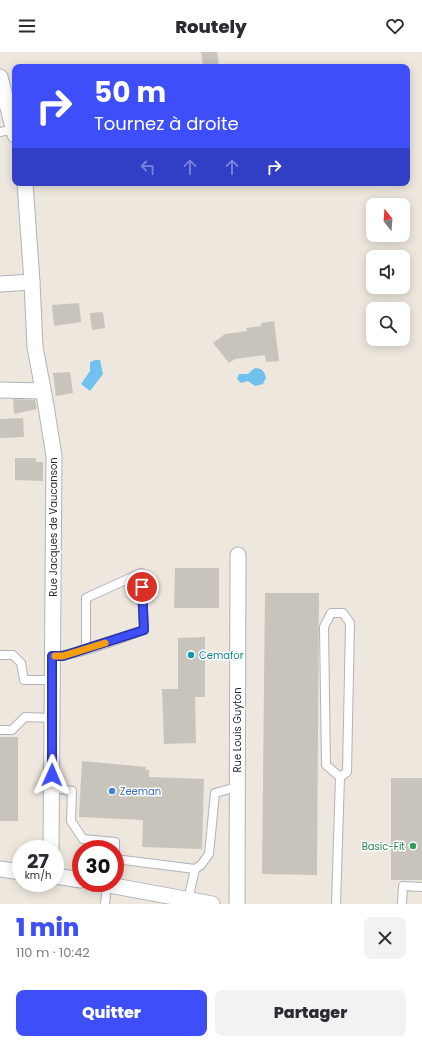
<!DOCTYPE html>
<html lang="fr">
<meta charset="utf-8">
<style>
body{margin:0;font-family:Poppins,sans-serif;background:#f2f2f3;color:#2b2b33;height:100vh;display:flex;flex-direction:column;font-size:15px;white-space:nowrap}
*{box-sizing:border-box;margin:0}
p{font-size:13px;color:#7c7c81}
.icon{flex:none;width:22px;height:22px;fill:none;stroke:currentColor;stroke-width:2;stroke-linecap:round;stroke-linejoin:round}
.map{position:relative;height:852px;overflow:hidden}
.sheet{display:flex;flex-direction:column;background:#fff;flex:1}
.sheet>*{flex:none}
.banner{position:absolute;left:12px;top:12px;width:398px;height:122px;border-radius:8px;box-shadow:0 2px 10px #0003;background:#3e4ff9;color:#fff;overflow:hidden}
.needle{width:26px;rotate:343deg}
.controls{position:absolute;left:366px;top:146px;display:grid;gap:8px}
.controls a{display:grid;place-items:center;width:44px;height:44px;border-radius:8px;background:#fff;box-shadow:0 2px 10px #0003;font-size:20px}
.speed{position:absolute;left:12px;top:788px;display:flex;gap:8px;font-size:20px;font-weight:700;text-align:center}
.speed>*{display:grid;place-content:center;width:52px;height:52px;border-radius:50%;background:#fff;box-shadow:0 2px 10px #0003;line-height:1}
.speed small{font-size:10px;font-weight:400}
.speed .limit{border:6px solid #d22;background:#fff;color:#111}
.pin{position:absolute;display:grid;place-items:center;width:34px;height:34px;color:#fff;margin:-17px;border:2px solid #fff;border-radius:50%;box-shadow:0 1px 4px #0007}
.me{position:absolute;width:44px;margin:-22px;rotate:1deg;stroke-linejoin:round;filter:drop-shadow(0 0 3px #0008)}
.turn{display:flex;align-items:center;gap:14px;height:84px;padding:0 16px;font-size:18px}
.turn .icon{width:52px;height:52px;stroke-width:2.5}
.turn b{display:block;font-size:28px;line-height:34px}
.lanes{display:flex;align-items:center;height:38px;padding:0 16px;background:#0003;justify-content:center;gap:20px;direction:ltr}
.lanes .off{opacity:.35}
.round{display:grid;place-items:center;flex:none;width:42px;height:42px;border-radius:8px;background:#f2f2f3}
.headline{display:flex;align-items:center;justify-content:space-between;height:68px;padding:0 16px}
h1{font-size:24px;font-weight:800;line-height:30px;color:#3e4ff9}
.action{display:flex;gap:8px;margin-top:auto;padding:8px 16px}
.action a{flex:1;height:46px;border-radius:8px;background:#3e4ff9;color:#fff;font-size:16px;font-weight:800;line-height:46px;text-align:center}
.action a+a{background:#f2f2f3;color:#2b2b33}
header{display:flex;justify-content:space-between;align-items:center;height:52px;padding:0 16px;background:#fff;font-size:18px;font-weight:800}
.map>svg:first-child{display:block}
.water{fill:#71c1ee}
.building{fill:#c8c4bc}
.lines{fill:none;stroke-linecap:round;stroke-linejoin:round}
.service-casing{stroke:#b1b2be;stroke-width:10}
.minor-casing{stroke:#b1b2be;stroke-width:17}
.service{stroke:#fff;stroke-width:8}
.minor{stroke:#fff;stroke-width:15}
.route-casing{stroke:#2833a2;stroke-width:10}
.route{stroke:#3e4ff9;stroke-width:7}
.slow{stroke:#f59e0b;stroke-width:7}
.culture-dot{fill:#0f9aa8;stroke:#fff;stroke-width:1.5}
.shop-dot{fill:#3f7fe0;stroke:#fff;stroke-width:1.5}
.leisure-dot{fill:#2e9e5b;stroke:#fff;stroke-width:1.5}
.labels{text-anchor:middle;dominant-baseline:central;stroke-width:3;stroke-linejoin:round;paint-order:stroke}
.street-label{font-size:10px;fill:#2b2b2b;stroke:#fff}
.culture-label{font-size:10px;fill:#0d838f;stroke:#fff;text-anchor:start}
.shop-label{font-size:10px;fill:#366cbe;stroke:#fff;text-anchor:start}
.leisure-label{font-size:10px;fill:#27864d;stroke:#fff;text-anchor:end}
</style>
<header><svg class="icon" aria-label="menu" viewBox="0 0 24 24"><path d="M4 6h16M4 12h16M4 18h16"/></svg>Routely<svg class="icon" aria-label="heart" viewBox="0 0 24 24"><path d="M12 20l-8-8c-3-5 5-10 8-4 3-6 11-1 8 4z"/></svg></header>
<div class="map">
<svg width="422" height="852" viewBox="0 0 422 852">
<rect width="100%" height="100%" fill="#ede7dd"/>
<g class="water">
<polygon points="95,308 100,308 103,322 90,339 81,332 90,319 90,310"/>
<path d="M 255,316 C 262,316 265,320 266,326 L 263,332 L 255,334 L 248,329 L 241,331 L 237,327 L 239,322 L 248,322 L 252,318 Z"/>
</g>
<g class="building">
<polygon points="201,0 217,0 219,15 203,15"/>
<polygon points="79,251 81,270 54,274 52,253"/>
<polygon points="103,260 105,276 92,278 90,261"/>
<polygon points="274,269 279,309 266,310 265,303 235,307 229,311 213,291 225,282 247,279 246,276 261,274 261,271"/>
<polygon points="70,320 73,341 56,344 53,321"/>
<polygon points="13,347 35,348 37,357 14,362"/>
<polygon points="23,366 24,385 0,386 0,367"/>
<polygon points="15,406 36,406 36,410 43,410 43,429 15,428"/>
<polygon points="175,516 219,516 219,556 174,556"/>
<polygon points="265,541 319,541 317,823 262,822"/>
<polygon points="205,585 205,645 195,645 196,691 164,692 162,637 178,637 178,586"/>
<rect x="0" y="685" width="18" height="84"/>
<polygon points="82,709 146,715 146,718 149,718 149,725 204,727 202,797 142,795 143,768 79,765"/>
<rect x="391" y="726" width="31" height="102"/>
</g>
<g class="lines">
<g class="service-casing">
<g id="service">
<polyline points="0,80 14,77"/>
<polygon points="331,561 343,561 350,571 347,720 340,725 326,713 324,575"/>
<polyline points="0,603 13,603 21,611 24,628 52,628"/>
<path d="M 52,604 C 78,604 118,587 144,578 L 141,521 L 86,546 L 86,598"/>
<polyline points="0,678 12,678 25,665 52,666"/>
<polyline points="51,735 72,739 71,769 83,787 115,790 115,798"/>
<polyline points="115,807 195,817"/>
<polyline points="188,848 195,817 201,813 209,802 215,741 237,735"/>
<polyline points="105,852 107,832"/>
<polyline points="336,852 340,725"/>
<polyline points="402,852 403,834 422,835"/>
</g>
</g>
<g class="minor-casing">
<g id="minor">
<polyline points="0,25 15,83"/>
<polyline points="25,131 32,230 35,295 45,348 54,404 51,797"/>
<polyline points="0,232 32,230"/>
<polyline points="0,338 43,339"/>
<polyline points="0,817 21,820"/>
<polyline points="55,824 81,828"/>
<polyline points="98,831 212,852"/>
<polyline points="237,852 238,503"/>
</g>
</g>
<use href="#service" class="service"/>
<use href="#minor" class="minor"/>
</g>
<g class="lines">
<g class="route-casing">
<polyline id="route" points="52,723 52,604 63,604 144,578 142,535"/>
</g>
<use href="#route" class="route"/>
<polyline class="slow" points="55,604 63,604 105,591"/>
</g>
<circle class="culture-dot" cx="191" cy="603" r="4"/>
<circle class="shop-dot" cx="112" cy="739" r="4"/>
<circle class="leisure-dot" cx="413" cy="794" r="4"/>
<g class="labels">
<g class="street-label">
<text transform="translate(53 475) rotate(-90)">Rue Jacques de Vaucanson</text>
<text transform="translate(237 678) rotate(-90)">Rue Louis Guyton</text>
</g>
<g class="culture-label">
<text x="199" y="603">Cemafor</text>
</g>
<g class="shop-label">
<text x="120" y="739">Zeeman</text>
</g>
<g class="leisure-label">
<text x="405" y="794">Basic-Fit</text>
</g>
</g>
</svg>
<div class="controls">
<a><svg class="needle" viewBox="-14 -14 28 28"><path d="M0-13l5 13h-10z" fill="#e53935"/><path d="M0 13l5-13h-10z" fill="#7c7c81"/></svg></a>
<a><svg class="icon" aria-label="sound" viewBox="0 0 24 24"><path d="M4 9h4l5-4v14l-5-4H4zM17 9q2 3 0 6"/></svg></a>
<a><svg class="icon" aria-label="search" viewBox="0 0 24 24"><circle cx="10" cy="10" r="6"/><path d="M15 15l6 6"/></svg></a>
</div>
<div class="speed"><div>27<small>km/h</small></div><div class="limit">30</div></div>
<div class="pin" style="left:142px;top:535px;background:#d93025"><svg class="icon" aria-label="arrive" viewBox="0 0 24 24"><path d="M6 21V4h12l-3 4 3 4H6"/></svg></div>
<svg class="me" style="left:52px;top:723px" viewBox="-20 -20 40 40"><path d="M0-17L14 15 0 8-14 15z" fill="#3e4ff9" stroke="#fff" stroke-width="4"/></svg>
<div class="banner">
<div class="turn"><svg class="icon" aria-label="right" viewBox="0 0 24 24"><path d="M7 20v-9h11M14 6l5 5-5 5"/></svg><div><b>50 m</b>Tournez à droite</div></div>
<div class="lanes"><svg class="icon off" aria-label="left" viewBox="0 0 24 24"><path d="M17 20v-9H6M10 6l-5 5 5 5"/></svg><svg class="icon off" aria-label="ahead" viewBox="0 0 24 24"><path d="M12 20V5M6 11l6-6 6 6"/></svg><svg class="icon off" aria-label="ahead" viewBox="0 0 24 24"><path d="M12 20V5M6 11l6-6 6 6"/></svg><svg class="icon" aria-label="right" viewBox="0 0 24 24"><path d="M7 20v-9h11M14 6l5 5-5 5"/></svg></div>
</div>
</div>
<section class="sheet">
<div class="headline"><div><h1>1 min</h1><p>110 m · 10:42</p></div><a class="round"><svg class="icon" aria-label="close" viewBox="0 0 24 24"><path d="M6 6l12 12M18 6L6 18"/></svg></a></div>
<div class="action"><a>Quitter</a><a>Partager</a></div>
</section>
